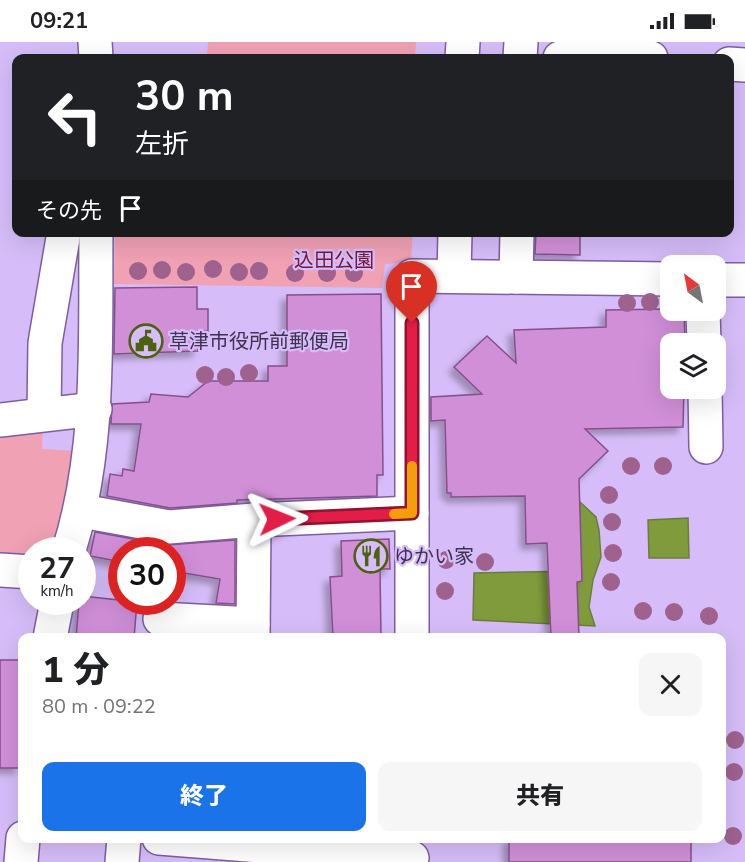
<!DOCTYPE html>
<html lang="ja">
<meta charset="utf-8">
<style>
body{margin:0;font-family:"Nunito Sans","Noto Sans JP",sans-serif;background:#f6f6f6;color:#202124;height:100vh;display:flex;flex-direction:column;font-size:22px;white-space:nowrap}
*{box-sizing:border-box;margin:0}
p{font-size:20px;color:#757577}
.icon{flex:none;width:33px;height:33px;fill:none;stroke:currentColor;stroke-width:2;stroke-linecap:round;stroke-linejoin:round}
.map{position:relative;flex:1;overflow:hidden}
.sheet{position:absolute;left:18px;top:591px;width:708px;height:210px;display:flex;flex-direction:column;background:#fff;border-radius:12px;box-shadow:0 6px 24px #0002}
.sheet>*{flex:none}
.guide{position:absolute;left:12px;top:12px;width:722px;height:183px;border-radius:12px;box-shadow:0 6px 24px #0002;background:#202124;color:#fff;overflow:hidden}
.needle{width:39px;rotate:328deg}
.tools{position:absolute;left:660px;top:213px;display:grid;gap:12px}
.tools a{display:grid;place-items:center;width:66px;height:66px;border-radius:12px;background:#fff;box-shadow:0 6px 24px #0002;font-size:30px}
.speed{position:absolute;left:18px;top:495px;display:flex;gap:12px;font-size:30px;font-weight:700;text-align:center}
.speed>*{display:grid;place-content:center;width:78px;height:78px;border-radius:50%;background:#fff;box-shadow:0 6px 24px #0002;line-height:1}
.speed small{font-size:15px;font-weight:400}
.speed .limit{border:9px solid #d22;background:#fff;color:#111}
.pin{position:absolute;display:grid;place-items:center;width:51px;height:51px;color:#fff;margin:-62px -26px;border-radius:50% 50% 50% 0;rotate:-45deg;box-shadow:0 0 6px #0007}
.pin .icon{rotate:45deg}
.me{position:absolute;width:66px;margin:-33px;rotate:88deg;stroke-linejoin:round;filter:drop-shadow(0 0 4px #0008)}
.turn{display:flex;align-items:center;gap:21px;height:126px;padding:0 24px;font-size:27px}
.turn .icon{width:78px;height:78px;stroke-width:2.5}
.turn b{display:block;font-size:42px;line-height:51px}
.then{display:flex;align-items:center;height:57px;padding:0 24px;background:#0003;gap:12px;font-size:22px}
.round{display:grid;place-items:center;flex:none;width:63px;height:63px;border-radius:12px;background:#f6f6f6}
.headline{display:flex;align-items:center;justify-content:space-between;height:102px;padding:0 24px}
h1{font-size:36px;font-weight:800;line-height:45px}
.button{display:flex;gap:12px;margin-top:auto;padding:12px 24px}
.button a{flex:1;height:69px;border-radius:12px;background:#1a73e8;color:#fff;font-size:24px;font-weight:800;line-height:69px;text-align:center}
.button a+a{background:#f6f6f6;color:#202124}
.status{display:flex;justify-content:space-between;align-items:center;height:42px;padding:0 30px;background:#fff;direction:ltr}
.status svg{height:16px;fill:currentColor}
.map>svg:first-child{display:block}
.green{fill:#f0a1b4}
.water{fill:#7f9b3b;stroke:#6c7c41;stroke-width:1.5}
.building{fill:#d18fd8;stroke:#85508a;stroke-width:1.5;filter:url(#shadow)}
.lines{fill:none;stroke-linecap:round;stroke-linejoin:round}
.minor-casing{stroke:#7c5ea2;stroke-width:36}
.minor{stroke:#fff;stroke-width:33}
.tree{fill:#9f628f}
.route-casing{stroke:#92132f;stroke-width:15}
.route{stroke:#e11d48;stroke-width:10}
.slow{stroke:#f59e0b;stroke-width:10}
.labels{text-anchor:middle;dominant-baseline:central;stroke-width:4.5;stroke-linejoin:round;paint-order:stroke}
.park-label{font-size:20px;fill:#721839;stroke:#d6bdf9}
.poi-label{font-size:20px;fill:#3f3250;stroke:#d6bdf9;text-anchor:start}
</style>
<div class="status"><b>09:21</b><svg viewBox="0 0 49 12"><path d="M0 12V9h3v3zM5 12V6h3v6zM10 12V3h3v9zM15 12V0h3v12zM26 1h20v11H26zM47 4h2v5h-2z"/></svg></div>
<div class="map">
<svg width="745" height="820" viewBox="0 0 745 820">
<defs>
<filter id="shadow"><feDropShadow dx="-5.5" dy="5.5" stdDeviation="3" flood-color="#0004"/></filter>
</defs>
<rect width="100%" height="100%" fill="#d6bdf9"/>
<g class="green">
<polygon points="208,0 416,0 415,16 207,16"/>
<polygon points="115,191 413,191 411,220 385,222 382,246 114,242"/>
<polygon points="43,381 42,407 80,409 58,508 32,508 31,522 0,522 0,385"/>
</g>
<g class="water">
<polygon points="580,460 596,475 599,488 601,515 593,538 589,565 595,584 473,578 474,531 580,529"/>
<polygon points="688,476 689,516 649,516 648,478"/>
</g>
<g class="building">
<polygon points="536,190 580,190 580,213 535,212"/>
<polygon points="197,245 197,267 208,267 208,289 198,289 198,309 114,312 115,246"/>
<polygon points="381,252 383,433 377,433 377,454 237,458 237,461 170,466 107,454 110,432 122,434 123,427 134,429 141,382 111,382 112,362 149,360 151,352 188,355 208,339 268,339 268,324 287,324 287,253"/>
<polygon points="670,267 684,268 685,302 670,302 670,346 684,346 683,385 585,387 608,409 579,437 582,539 577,540 579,596 551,596 547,501 526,502 525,454 451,455 451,451 447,451 445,378 431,379 431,355 482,352 454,325 487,294 516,321 514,288 606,285 606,268"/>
<polygon points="95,490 166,503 235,498 235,562 216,561 220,537 172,529 172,508 122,508 122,520 90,514"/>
<polygon points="389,497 390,527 380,527 381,596 333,596 330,535 342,534 341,499"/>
<polygon points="82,554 137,560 134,596 76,596 79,560 82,560"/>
<polygon points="0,618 22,618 20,726 0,726"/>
<rect x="509" y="796" width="182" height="24"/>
</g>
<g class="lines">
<g class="minor-casing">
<g id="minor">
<polyline points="95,0 96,16"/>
<polyline points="462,16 463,0"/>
<polyline points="520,16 521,0"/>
<polyline points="560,16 651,16"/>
<polyline points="729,22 745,23"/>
<polyline points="454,234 455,190"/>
<polyline points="516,235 517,190"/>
<polyline points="716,238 745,238"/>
<polyline points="703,268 704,302"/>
<polyline points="705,346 706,405"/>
<polyline points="44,372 45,301 64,190"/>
<polyline points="0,378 95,367"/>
<polyline points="82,469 169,485 254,478 412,471"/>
<path d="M 69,508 C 101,405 95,298 96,190"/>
<polyline points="0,528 32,530"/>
<polyline points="160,577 253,582"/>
<polyline points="50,596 57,560"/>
<polyline points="253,596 254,478"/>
<polyline points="412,596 412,234 670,237"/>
<polyline points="159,796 412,816"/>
<polyline points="21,820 23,796"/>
<polyline points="122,820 124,796"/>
</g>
</g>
<use href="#minor" class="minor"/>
</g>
<g class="tree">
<circle cx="213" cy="227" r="9"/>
<circle cx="162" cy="228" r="9"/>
<circle cx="138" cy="229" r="9"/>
<circle cx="259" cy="229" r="9"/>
<circle cx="186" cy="230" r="9"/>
<circle cx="239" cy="230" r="9"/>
<circle cx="295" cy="231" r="9"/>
<circle cx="327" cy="231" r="9"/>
<circle cx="354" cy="231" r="9"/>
<circle cx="650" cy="260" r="9"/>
<circle cx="627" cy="261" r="9"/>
<circle cx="249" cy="331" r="9"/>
<circle cx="205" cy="333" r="9"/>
<circle cx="226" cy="335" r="9"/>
<circle cx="631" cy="424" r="9"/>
<circle cx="663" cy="424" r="9"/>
<circle cx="609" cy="453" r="9"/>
<circle cx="612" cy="480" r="9"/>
<circle cx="613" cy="511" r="9"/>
<circle cx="446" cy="518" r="9"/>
<circle cx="485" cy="520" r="9"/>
<circle cx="611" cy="540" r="9"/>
<circle cx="445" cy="549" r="9"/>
<circle cx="643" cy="569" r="9"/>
<circle cx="674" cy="570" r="9"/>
<circle cx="709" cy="574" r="9"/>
<circle cx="735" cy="698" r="9"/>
<circle cx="734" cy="730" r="9"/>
<circle cx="733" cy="794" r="9"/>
</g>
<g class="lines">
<g class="route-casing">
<polyline id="route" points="277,477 412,471 412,281"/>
</g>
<use href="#route" class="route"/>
<polyline class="slow" points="394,472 412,471 412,424"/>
</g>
<defs>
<g id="civic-ring" transform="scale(1.725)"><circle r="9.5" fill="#d6bdf9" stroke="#4d620c" stroke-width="1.5"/><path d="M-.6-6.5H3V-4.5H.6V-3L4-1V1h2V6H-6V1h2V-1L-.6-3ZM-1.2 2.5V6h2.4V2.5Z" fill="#4d620c"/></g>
<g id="restaurant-ring" transform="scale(1.725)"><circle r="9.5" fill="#d6bdf9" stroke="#4d620c" stroke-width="1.5"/><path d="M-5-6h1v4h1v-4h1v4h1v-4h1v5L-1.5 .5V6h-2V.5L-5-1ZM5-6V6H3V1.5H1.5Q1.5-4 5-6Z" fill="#4d620c"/></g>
</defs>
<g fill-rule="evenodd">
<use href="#civic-ring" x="146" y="299"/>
<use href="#restaurant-ring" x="371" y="514"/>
</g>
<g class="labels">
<g class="park-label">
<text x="334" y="218">込田公園</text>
</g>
<g class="poi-label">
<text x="169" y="299">草津市役所前郵便局</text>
<text x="394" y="514">ゆかい家</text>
</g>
</g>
</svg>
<div class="tools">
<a><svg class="needle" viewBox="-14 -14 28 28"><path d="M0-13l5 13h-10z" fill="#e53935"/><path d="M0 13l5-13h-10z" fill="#757577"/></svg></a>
<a><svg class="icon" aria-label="layers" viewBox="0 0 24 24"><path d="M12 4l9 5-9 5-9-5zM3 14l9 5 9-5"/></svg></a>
</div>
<div class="speed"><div>27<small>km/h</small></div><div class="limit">30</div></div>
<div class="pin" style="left:412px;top:281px;background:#d93025"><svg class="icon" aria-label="arrive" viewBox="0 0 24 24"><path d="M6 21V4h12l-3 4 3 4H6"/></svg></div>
<svg class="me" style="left:277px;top:477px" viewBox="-20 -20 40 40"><path d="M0-17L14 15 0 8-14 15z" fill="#e11d48" stroke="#fff" stroke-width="4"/></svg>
<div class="guide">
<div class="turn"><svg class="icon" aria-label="left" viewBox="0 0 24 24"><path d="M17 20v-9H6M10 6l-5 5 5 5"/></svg><div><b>30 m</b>左折</div></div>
<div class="then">その先<svg class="icon" aria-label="arrive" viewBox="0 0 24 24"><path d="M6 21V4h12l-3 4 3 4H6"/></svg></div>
</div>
<section class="sheet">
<div class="headline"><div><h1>1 分</h1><p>80 m · 09:22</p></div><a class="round"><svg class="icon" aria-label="close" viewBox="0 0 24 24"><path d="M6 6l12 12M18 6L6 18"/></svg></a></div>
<div class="button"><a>終了</a><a>共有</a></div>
</section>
</div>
